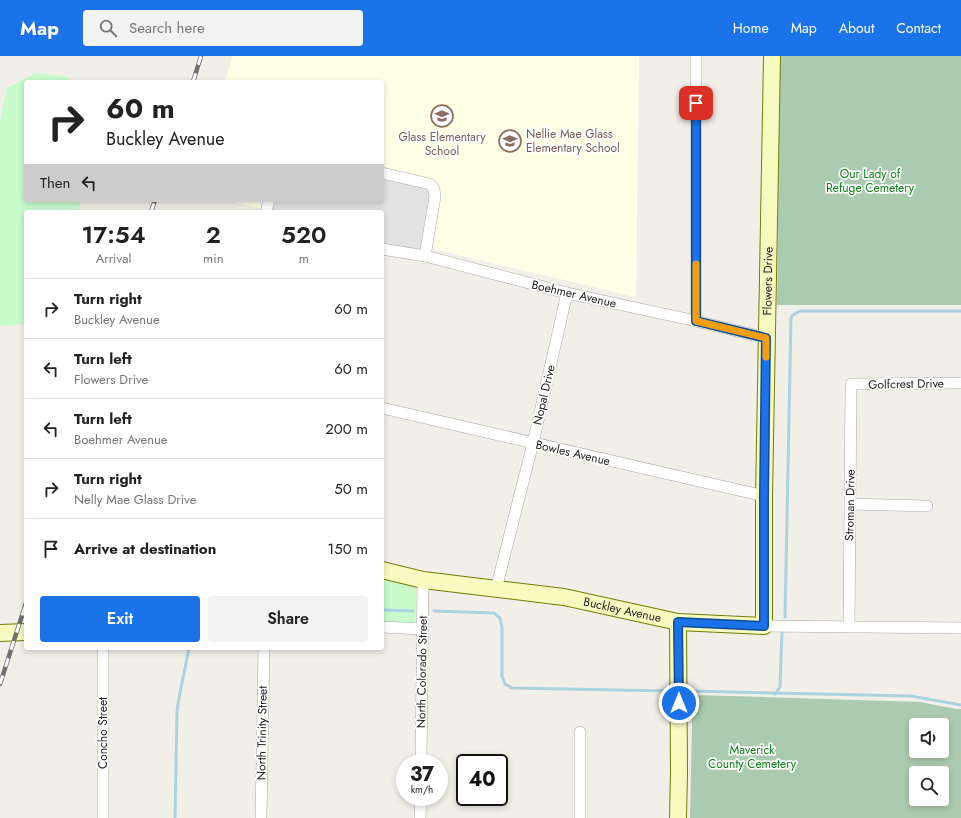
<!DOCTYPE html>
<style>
body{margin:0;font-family:Jost,sans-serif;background:#f2f2f2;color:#222;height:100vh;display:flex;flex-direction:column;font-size:15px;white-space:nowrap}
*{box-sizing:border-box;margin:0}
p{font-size:13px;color:#767676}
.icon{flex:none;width:22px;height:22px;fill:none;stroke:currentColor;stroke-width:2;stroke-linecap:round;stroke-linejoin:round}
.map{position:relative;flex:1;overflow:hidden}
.side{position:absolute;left:24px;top:154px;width:360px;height:440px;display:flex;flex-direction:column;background:#fff;border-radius:4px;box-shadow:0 2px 6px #0003}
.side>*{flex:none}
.guide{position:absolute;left:24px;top:24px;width:360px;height:122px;border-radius:4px;box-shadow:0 2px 6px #0003;background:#fff;color:#222;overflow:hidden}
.buttons{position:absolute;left:909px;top:662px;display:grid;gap:8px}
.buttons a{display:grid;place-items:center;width:40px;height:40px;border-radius:4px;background:#fff;box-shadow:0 2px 6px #0003;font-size:20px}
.speed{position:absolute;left:396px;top:698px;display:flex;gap:8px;font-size:20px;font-weight:700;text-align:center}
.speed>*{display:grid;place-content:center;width:52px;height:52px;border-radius:50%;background:#fff;box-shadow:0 2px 6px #0003;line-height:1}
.speed small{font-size:10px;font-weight:400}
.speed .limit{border:2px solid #111;border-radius:6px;background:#fff;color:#111}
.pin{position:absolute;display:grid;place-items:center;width:34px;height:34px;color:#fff;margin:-17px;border-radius:8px;box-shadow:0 2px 6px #0006}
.me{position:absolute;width:44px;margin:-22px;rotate:0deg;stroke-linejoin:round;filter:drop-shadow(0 0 3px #0008)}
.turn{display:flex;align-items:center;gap:14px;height:84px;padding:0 16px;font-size:18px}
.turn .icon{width:52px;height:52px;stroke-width:2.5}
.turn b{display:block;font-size:28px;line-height:34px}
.then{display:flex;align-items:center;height:38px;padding:0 16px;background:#0003;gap:8px;font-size:15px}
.eta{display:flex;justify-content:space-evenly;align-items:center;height:68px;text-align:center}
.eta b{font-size:24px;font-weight:600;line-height:28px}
.cta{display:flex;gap:8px;margin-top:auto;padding:8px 16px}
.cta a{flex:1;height:46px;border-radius:4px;background:#1a73e8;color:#fff;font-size:16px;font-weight:600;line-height:46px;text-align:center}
.cta a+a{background:#f2f2f2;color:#222}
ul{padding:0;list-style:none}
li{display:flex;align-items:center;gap:12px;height:60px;padding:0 16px;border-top:1px solid #e0e0e0}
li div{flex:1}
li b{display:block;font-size:15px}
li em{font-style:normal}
header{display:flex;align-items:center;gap:24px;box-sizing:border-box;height:56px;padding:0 20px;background:#1a73e8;color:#fff}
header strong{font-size:19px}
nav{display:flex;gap:22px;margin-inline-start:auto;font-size:14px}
.search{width:280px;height:36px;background:#f2f2f2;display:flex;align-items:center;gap:10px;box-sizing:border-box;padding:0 14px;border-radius:4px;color:#767676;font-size:15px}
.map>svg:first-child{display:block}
.education{fill:#ffffe5}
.cemetery{fill:#aacbaf;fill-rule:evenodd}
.park{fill:#c8facc}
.parking{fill:#e2e2e2}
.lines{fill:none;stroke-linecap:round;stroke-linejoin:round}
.stream{stroke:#aad3df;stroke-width:3}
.street-casing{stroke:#a9a9a9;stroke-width:12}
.secondary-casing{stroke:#707d05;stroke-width:18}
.street{stroke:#fff;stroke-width:11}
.secondary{stroke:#f7fabf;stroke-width:16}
.rail-casing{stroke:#707070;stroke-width:4.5}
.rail{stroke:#fff;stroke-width:3;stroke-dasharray:9;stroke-linecap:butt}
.route-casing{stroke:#114b97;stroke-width:10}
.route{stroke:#1a73e8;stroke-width:7}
.slow{stroke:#f59e0b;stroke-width:7}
.labels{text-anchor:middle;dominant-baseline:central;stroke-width:3.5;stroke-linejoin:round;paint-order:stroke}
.education-label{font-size:12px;fill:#785e54;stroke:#fff;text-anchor:start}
.park-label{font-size:12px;fill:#0c8416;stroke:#fff}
.street-label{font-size:12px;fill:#222;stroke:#fff}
</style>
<header>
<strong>Map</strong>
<div class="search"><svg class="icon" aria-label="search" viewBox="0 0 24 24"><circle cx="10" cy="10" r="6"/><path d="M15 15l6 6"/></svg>Search here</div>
<nav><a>Home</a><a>Map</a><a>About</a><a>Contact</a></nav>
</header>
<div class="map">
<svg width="961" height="762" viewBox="0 0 961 762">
<rect width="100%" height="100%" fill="#f2efe9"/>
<polygon class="education" points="233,0 639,0 636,241 382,181 382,156 275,156 224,144 382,144 382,26 224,26"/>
<g class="cemetery">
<polygon points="780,0 961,0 961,249 777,249"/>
<path d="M 691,639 L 731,640 L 920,646 L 956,653 L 961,653 L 961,762 L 690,762 L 692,671 ZM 916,669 L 942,669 L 942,695 L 916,695 ZM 916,717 L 942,717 L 942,743 L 916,743 Z"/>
</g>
<g class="park">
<polygon points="36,17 65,20 73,26 26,26 26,144 81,144 78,156 26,156 26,268 4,270 0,269 0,64 7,32"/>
<polygon points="382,516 416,525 416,541 417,542 415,567 412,568 382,567"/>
</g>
<polygon class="parking" points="382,120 434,133 420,199 382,189 382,156 266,156 269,144 382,144"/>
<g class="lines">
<g class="stream">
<polyline points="382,554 413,555"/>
<polyline points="434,555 494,557 500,562 502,571 502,620 505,628 512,632 671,635"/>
<polyline points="785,561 791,262 793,259 800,255 961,255"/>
<polyline points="690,635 911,640 961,649"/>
<polyline points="775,638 780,631 782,575"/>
<polyline points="175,762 177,656 179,642 189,592"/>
</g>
<g class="street-casing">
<g id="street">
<polyline points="382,117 430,128 434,133 435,141 425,200"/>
<polyline points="266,156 269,144"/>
<polyline points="382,193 425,200 567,237 696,265 766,282"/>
<polyline points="696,265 696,0"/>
<polyline points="382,352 764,440"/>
<polyline points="850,448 927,450"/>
<polyline points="496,533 533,387 567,237"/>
<polyline points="764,570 961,572"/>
<polyline points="849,570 851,328 961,327"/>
<polyline points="382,571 423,573"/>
<polyline points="421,707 423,524"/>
<polyline points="103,762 103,592"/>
<polyline points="261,762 264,592"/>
<polyline points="420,762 421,741"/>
<polyline points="580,762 580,676"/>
</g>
</g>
<g class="secondary-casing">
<g id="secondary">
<path id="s1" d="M 382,514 L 423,524 L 564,541 L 678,566 L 764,570 L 764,440 L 772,0"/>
<polyline points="678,566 679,716 678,762"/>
<polyline points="0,577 26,576"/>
</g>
</g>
<use href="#street" class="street"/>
<use href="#secondary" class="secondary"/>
<g class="rail-casing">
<g id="rail">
<polyline points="193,26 201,0"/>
<polyline points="151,156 155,144"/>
<polyline points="0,628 26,547"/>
</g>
</g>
<use href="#rail" class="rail"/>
</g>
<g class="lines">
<g class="route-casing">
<polyline id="route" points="679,647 678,566 764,570 764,440 766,282 696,265 696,47"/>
</g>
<use href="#route" class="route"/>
<polyline class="slow" points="696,208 696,265 766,282 766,301"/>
</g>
<defs>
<g id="school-ring" transform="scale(1.15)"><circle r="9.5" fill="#fff" stroke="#8d6e63" stroke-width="1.5"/><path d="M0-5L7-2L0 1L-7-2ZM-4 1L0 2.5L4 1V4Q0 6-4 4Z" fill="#8d6e63"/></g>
</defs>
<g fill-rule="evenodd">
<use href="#school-ring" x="442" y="60"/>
<use href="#school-ring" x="510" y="85"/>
</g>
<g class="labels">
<g class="education-label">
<text x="526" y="78">Nellie Mae Glass<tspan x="526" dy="14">Elementary School</tspan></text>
<text x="442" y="81" text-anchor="middle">Glass Elementary<tspan x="442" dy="14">School</tspan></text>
</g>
<g class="park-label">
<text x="870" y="118">Our Lady of<tspan x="870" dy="14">Refuge Cemetery</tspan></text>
<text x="752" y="694">Maverick<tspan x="752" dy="14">County Cemetery</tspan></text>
</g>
<g class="street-label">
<text stroke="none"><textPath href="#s1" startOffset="732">Flowers Drive</textPath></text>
<text transform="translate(574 238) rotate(13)">Boehmer Avenue</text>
<text transform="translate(906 328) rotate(-1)">Golfcrest Drive</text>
<text transform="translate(544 339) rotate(-77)">Nopal Drive</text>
<text transform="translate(573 397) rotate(13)">Bowles Avenue</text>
<text transform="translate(850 449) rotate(-89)">Stroman Drive</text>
<text stroke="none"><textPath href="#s1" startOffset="244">Buckley Avenue</textPath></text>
<text transform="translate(422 616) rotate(-89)">North Colorado Street</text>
<text transform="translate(103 677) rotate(-90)">Concho Street</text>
<text transform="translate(262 677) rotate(-89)">North Trinity Street</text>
</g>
</g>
</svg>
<div class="buttons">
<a><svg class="icon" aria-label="sound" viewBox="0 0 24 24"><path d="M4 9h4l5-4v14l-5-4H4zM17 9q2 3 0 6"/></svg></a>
<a><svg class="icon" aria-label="search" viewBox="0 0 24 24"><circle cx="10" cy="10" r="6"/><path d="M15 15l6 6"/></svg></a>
</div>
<div class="speed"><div>37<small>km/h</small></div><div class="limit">40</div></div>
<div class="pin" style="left:696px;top:47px;background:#d93025"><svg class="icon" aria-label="arrive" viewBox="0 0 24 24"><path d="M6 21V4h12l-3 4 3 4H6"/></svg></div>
<svg class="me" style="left:679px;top:647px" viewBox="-20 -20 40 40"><circle r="17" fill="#1a73e8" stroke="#fff" stroke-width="3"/><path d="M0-11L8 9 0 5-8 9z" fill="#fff"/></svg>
<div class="guide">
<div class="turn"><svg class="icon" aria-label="right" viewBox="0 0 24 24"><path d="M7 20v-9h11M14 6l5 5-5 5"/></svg><div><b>60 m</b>Buckley Avenue</div></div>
<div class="then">Then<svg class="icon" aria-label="left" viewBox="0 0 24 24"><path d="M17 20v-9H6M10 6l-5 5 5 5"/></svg></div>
</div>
<section class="side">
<div class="eta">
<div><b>17:54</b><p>Arrival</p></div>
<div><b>2</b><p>min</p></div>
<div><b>520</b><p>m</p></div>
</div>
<ul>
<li><svg class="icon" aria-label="right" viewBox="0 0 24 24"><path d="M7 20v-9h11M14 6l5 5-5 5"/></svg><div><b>Turn right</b><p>Buckley Avenue</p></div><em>60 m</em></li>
<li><svg class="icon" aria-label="left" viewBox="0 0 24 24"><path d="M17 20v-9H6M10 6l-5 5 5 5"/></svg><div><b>Turn left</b><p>Flowers Drive</p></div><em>60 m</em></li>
<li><svg class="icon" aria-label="left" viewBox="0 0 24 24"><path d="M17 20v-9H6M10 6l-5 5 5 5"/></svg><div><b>Turn left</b><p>Boehmer Avenue</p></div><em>200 m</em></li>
<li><svg class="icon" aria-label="right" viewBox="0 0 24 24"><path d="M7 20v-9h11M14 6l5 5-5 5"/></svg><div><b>Turn right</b><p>Nelly Mae Glass Drive</p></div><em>50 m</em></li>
<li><svg class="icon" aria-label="arrive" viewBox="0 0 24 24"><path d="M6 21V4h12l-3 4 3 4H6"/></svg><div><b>Arrive at destination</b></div><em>150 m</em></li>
</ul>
<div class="cta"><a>Exit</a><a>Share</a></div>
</section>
</div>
